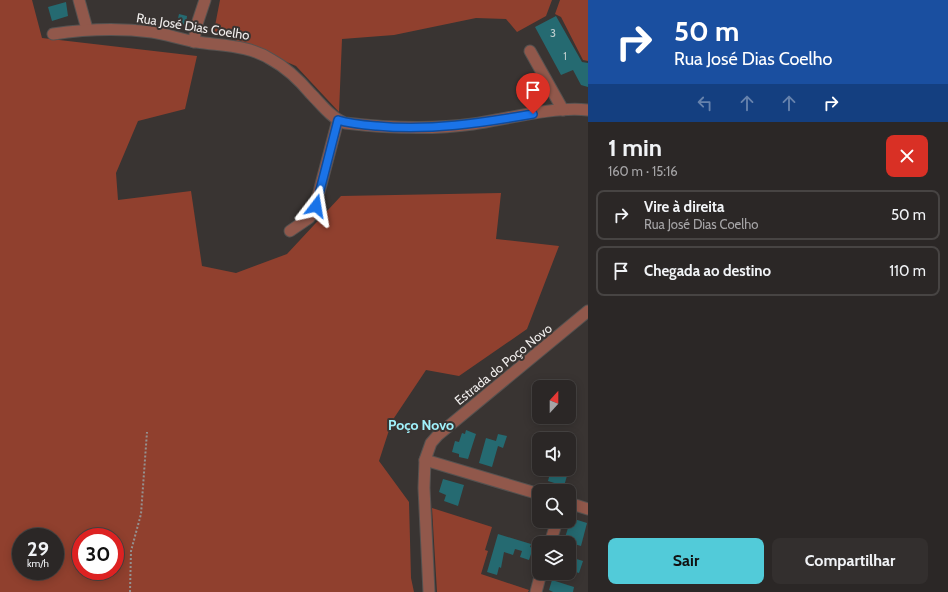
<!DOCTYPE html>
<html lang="pt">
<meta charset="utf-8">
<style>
body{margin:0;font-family:Cabin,sans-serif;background:#332f2e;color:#f1f3f6;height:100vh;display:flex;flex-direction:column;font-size:15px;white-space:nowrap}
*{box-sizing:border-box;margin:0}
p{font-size:13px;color:#a6a5a7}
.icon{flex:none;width:22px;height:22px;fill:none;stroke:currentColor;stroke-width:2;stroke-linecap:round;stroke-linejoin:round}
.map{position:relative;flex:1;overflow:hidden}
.panel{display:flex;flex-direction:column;background:#2b2726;width:360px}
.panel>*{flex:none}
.guide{background:#1a4fa0;color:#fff;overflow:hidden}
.needle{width:26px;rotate:21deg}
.fabs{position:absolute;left:532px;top:380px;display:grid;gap:8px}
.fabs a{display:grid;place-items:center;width:44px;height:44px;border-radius:8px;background:#2b2726;box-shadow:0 2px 10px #0003,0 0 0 1px #474443;font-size:20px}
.speed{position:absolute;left:12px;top:528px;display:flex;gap:8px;font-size:20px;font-weight:700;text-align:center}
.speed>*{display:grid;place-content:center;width:52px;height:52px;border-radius:50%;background:#2b2726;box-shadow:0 2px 10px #0003,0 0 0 1px #474443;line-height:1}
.speed small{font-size:10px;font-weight:400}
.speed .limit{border:6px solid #d22;background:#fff;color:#111}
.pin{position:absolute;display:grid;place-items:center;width:34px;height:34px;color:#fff;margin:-41px -17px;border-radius:50% 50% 50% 0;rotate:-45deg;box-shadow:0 0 4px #0007}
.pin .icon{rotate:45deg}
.me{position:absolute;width:44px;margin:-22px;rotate:14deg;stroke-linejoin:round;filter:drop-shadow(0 0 3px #0008)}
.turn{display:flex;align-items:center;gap:14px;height:84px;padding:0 20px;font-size:18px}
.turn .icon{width:52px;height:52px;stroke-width:2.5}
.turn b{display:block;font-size:28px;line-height:34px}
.lanes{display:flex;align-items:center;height:38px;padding:0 20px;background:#0003;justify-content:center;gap:20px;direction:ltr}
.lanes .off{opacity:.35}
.round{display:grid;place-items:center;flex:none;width:42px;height:42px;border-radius:8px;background:#332f2e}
.head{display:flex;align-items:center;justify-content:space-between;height:68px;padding:0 20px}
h1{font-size:24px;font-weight:700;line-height:30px}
.cta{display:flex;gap:8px;margin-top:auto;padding:8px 20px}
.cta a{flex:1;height:46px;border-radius:8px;background:#52cbd9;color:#111;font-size:16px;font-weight:700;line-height:46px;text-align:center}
.cta a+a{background:#332f2e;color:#f1f3f6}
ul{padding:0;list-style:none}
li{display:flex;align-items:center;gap:12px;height:50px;margin:0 8px 6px;padding:0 12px;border:2px solid #474443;border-radius:8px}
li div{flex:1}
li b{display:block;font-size:15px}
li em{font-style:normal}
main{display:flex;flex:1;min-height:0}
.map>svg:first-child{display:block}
.green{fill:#90402e;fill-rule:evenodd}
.building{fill:#256a71}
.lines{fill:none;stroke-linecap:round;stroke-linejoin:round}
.minor-casing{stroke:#565250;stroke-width:13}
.path{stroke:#959190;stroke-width:2;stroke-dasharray:2 2;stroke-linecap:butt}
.minor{stroke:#91584b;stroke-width:11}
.route-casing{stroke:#114b97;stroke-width:10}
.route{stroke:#1a73e8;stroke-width:7}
.labels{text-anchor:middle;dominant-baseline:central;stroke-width:4;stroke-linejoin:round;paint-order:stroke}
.number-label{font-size:11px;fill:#bdcccd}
.street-label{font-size:13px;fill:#f0edec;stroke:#393432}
.neighbourhood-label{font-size:14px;font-weight:bold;fill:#a1f2fc;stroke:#393432}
</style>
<main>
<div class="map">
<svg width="588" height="592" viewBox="0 0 588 592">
<rect width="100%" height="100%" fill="#393432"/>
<g class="green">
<path d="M 0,0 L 32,0 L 42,38 L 197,56 L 185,109 L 138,121 L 116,173 L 118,200 L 191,191 L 202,266 L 236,273 L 287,254 L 341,196 L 501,193 L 496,239 L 559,246 L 527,329 L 459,376 L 426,370 L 392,421 L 379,461 L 409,502 L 411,578 L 414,592 L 0,592 ZM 21,537 L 55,537 L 55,571 L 21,571 ZM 81,537 L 115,537 L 115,571 L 81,571 Z"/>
<polygon points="220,0 552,0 546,16 517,32 506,19 476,18 394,35 342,39 339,112 296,66 214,31"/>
<polygon points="560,0 588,0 588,61 583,60 561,17 555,14"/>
<polygon points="432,508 492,527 485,550 488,551 481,574 529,590 528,592 437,592"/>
</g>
<g class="building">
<polygon points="66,2 68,16 52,21 48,7"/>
<polygon points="179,14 187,16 186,25 177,23"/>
<polygon points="556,16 582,62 588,63 588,87 581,85 573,70 561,75 535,27"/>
<polygon points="466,430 476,434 468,459 459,457 459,454 452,452 455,441 459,442 462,433 465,434"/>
<polygon points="498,434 507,436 503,448 498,446 492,467 479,463 486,438 496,441"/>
<polygon points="551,469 569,469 564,486 548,481"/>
<polygon points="443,479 464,485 458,506 444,501 446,495 439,492"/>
<polygon points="571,518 587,523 581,546 564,541"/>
<polygon points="498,534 531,544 530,547 533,548 529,560 520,557 522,551 515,549 513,555 504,552 501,568 499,567 497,575 487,572"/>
<polygon points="570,557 583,561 579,573 569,570"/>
<polygon points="552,580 574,587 573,592 553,592 549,590"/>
</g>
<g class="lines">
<g class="minor-casing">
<g id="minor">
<polyline points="79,0 87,29"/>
<path d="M 53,34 C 86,29 119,28 152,32 C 167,34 182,40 197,42 C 223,46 249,45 272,60 C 287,68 300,81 311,94 C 321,104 331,118 345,123 C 388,128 430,130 473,124 C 507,119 555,106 588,110"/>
<polyline points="194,42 196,27 205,0"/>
<polyline points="530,51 563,110"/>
<polyline points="290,231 309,218 314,211 338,120"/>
<polyline points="425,460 539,494"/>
<polyline points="569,503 588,509"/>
<polyline points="550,543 557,521"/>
<polyline points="429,592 424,488 425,460 431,443 438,435 588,311"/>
<polyline points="536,592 541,573"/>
</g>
</g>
<polyline class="path" points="130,592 131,551 141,514 147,432"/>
<use href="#minor" class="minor"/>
</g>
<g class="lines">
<g class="route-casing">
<path id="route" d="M 316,206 L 338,120 C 350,124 364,125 377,126 C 430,131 481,123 533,114"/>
</g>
<use href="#route" class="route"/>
</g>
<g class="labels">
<g class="number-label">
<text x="553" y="33">3</text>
<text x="565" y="56">1</text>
</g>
<g class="street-label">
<text transform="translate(193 26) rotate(9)">Rua José Dias Coelho</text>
<text transform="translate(503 364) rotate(-39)">Estrada do Poço Novo</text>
</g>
<g class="neighbourhood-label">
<text x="421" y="425">Poço Novo</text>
</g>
</g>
</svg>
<div class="fabs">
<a><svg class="needle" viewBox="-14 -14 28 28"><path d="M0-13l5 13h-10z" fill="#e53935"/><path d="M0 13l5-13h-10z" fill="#a6a5a7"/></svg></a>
<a><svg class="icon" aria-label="sound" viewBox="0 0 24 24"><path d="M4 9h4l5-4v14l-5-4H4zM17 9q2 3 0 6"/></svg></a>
<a><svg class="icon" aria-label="search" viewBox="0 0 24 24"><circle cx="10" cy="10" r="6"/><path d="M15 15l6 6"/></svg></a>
<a><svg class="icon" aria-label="layers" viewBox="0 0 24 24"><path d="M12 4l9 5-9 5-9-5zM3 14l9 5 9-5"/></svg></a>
</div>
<div class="speed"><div>29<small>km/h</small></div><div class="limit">30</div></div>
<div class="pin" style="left:533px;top:114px;background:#d93025"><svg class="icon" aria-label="arrive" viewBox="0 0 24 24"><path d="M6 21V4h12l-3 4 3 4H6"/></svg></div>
<svg class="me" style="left:316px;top:206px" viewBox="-20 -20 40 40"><path d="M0-17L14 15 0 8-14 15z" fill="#1a73e8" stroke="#fff" stroke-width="4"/></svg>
</div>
<section class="panel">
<div class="guide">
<div class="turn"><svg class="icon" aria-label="right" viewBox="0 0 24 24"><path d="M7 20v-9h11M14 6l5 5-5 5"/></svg><div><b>50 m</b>Rua José Dias Coelho</div></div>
<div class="lanes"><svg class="icon off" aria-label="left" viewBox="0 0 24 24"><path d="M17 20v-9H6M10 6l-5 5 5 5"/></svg><svg class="icon off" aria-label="ahead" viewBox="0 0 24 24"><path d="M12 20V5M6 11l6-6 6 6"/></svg><svg class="icon off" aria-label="ahead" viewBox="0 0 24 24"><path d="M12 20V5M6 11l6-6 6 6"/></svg><svg class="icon" aria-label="right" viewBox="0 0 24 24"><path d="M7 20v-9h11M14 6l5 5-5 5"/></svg></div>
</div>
<div class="head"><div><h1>1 min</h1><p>160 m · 15:16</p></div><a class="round" style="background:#d93025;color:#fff"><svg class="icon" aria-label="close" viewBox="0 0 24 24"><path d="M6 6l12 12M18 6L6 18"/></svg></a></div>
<ul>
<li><svg class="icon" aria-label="right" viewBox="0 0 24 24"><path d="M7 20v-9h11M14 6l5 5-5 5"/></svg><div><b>Vire à direita</b><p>Rua José Dias Coelho</p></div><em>50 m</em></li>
<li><svg class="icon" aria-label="arrive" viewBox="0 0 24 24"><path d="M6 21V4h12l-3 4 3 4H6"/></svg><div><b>Chegada ao destino</b></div><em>110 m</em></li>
</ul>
<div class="cta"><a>Sair</a><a>Compartilhar</a></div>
</section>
</main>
